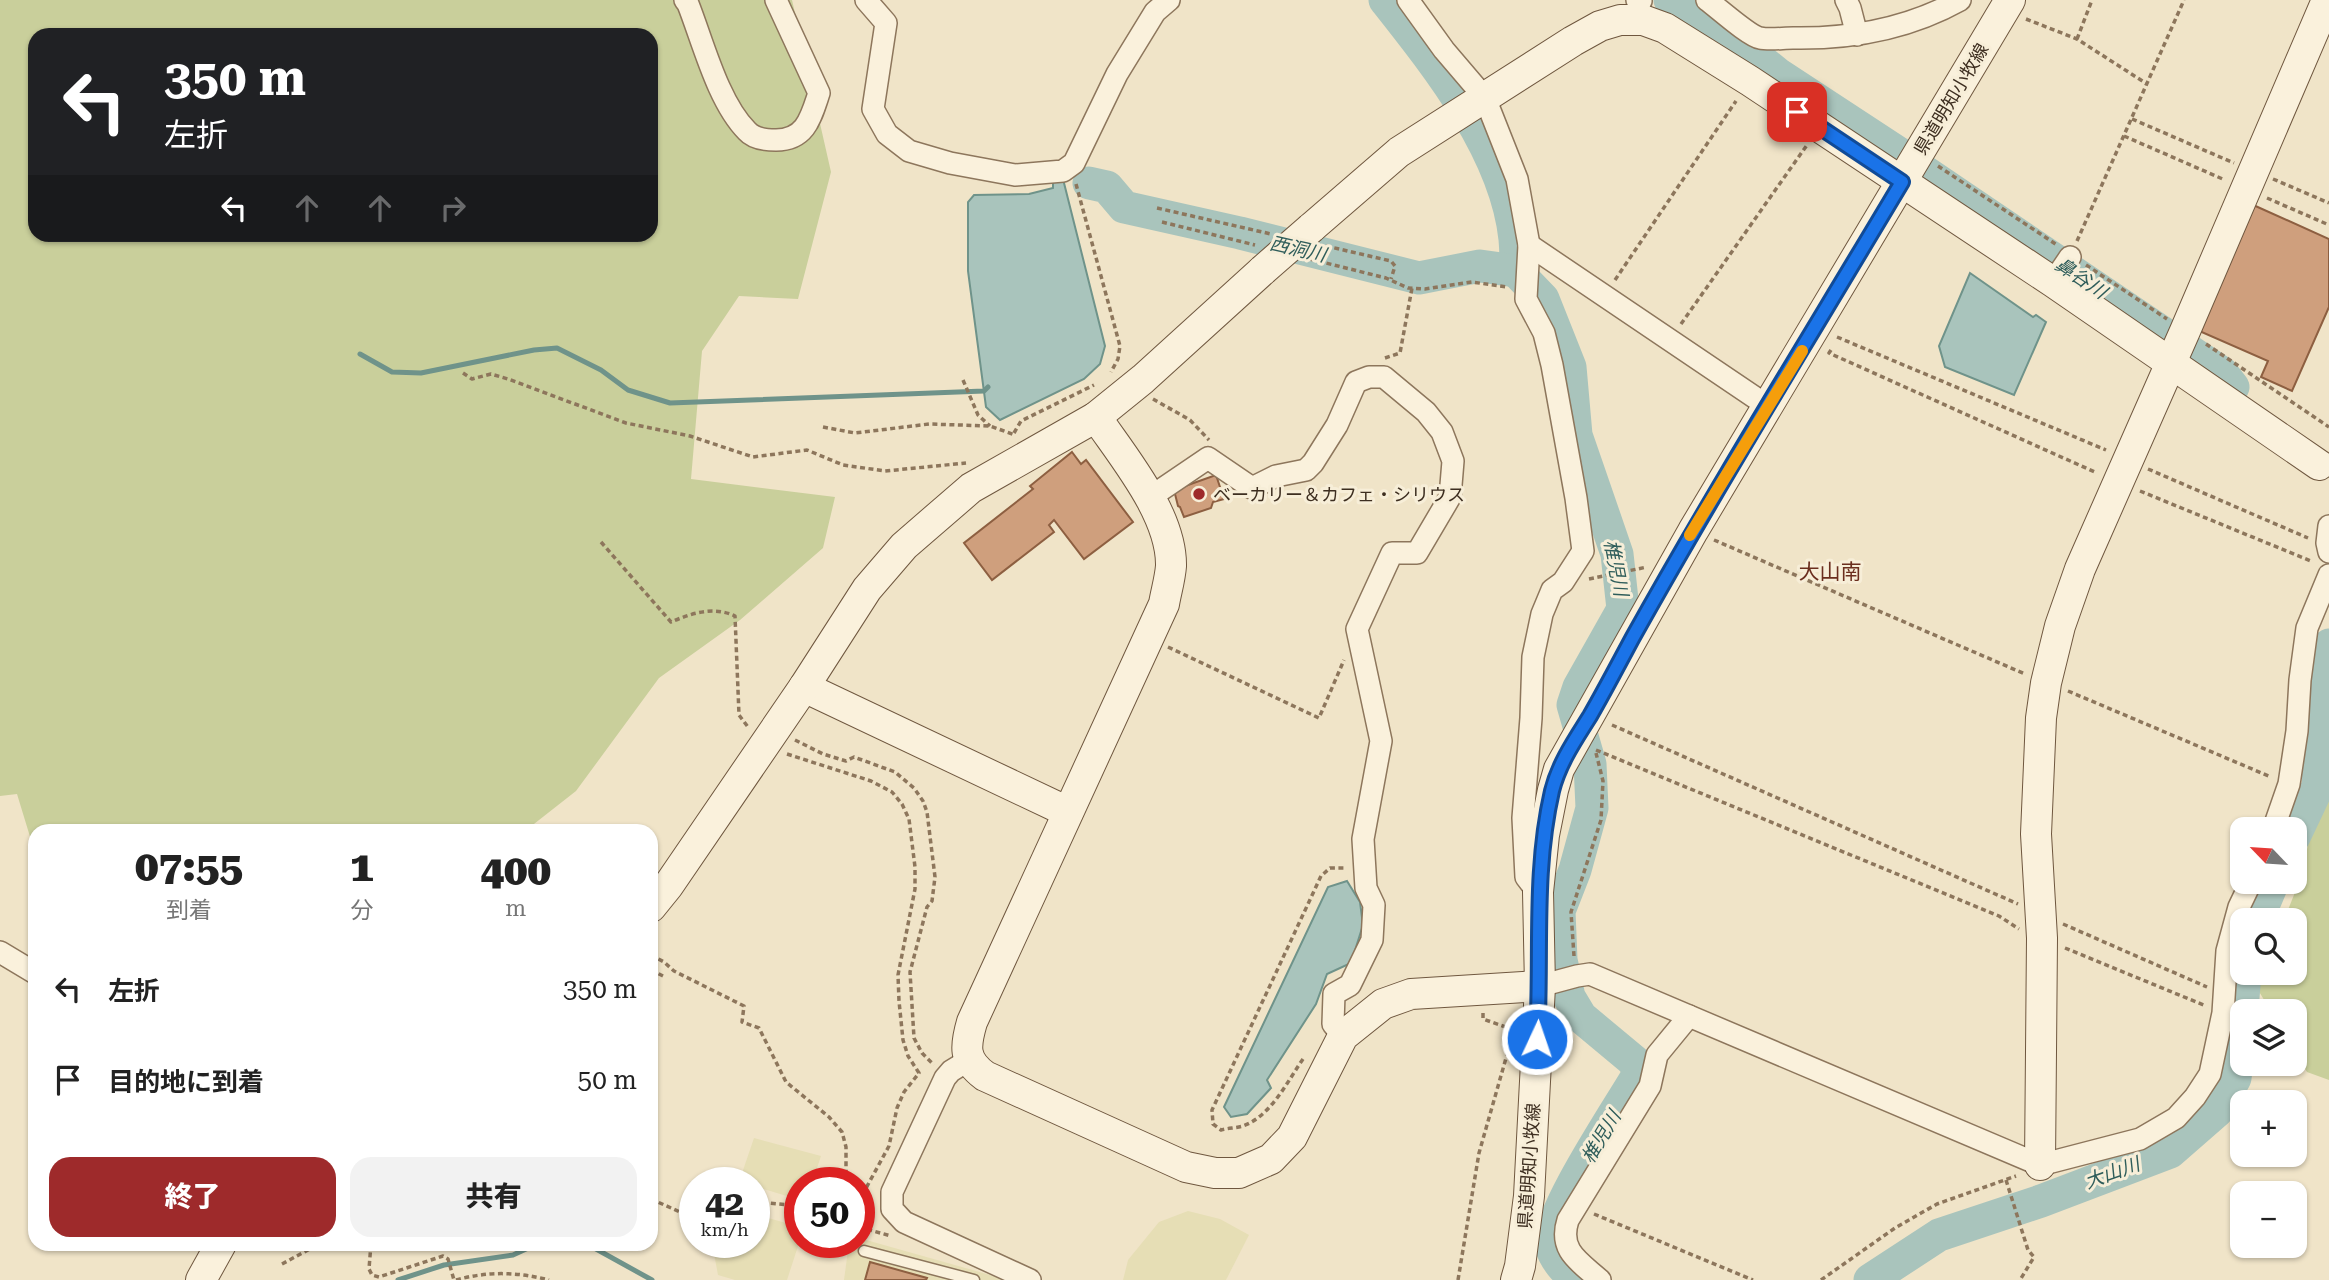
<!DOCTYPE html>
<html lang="ja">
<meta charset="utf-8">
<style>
body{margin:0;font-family:"Roboto Serif","Noto Sans JP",serif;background:#f2f2f2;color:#222;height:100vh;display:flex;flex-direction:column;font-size:26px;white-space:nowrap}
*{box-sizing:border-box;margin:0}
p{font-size:23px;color:#767676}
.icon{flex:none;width:38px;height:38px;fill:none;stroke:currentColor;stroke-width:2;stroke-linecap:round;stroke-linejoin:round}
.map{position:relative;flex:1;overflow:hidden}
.details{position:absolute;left:28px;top:824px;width:630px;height:427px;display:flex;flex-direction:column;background:#fff;border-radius:21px;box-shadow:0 2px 5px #0004}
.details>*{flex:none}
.hud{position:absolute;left:28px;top:28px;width:630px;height:214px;border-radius:21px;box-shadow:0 2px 5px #0004;background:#202124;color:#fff;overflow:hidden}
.needle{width:46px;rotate:295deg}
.fabs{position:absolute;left:2230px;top:817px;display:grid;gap:14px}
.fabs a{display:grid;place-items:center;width:77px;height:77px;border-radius:14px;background:#fff;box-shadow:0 2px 5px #0004;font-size:35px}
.speed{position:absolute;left:679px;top:1167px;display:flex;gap:14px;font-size:35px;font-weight:700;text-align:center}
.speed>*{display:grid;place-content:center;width:91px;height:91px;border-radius:50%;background:#fff;box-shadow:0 2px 5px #0004;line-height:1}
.speed small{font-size:18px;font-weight:400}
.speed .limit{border:10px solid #d22;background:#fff;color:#111}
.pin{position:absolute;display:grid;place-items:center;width:60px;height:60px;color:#fff;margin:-30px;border-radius:14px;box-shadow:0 4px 10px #0006}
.me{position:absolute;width:77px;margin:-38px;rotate:3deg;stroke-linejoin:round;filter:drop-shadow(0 0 5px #0008)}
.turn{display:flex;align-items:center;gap:24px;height:147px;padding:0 21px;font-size:32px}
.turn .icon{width:91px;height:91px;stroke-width:2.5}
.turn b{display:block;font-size:49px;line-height:60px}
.lanes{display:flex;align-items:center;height:66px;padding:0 21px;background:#0003;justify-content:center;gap:35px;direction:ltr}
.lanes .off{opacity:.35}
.eta{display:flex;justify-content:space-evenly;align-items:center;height:119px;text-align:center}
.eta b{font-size:42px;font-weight:800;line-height:49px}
.cta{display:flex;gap:14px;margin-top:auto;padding:14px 21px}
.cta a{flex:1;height:80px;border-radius:21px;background:#9e2a2b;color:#fff;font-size:28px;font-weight:800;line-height:80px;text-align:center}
.cta a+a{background:#f2f2f2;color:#222}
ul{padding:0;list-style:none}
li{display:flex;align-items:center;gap:21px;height:91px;padding:0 21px}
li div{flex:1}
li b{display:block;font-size:26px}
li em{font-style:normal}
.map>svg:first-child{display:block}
.farmland{fill:#e6deb5}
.green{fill:#c9cf9b;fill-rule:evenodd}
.water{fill:#a9c4bc;stroke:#6f938a;stroke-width:2}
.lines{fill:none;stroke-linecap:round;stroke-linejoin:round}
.stream{stroke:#6f938a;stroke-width:5}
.river{stroke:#a9c4bc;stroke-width:33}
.building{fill:#cf9f7d;stroke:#8d5f41;stroke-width:2}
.lane-casing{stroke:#8d765c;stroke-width:13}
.street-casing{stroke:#8d765c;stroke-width:24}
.secondary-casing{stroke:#6f573f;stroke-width:32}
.path{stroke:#8d765c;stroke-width:3.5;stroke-dasharray:5 3.5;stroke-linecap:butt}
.lane{stroke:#faf1dc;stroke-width:10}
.street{stroke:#faf1dc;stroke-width:21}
.secondary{stroke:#faf1dc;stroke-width:30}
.secondary-bridge-casing{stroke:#6f573f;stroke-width:32;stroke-linecap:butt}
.secondary-bridge{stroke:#faf1dc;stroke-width:30}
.route-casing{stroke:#114b97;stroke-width:18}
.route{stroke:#1a73e8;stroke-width:12}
.slow{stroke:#f59e0b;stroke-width:12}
.poi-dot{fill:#9e2a2b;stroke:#f7eed8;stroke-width:2.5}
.labels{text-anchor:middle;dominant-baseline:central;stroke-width:6;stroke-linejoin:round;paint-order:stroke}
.street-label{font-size:18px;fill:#3d2e20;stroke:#f7eed8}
.poi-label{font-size:18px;fill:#3d2e20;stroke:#f7eed8;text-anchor:start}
.water-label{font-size:19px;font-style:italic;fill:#2f5d5a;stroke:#f7eed8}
.quarter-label{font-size:21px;fill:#6b2e1e;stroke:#f7eed8}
</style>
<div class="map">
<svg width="2329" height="1280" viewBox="0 0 2329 1280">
<rect width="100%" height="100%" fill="#f0e4c8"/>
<g class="farmland">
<polygon points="754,1138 821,1156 812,1183 800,1183 800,1200 754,1186 754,1183 739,1182"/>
<polygon points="1188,1211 1220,1219 1249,1235 1226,1280 1123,1280 1128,1260 1159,1222"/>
<polygon points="754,1214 800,1227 800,1240 787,1280 735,1280 718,1275 712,1243 754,1242"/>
<polygon points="859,1238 1008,1280 844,1280 849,1243 859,1242"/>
</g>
<g class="green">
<path d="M 0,0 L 792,0 L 831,172 L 798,299 L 739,296 L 702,351 L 691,479 L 835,497 L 823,548 L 740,620 L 659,678 L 576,791 L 525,831 L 35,831 L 35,853 L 17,794 L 0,796 ZM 35,35 L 651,35 L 651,234 L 35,234 Z"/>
<polygon points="2329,720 2329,1080 2307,1072 2294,1050 2294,1012 2271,1011 2258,990 2265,973 2294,973 2294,920 2284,920 2303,872 2308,844 2326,793 2325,734"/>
</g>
<g class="water">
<polygon points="1063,179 1105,346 1100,364 1084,379 1000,420 986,407 968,271 968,202 974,195 1029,194 1053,188 1053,181"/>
<polygon points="1970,273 2033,317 2036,315 2046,322 2014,395 1945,367 1939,346"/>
<polygon points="1347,881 1360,902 1363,925 1351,963 1327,974 1316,1004 1267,1080 1271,1088 1247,1114 1231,1117 1224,1107 1328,887"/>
</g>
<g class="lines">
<g class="stream">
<polyline points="360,354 392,372 421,373 534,350 557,348 601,370 628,390 670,403 984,391 988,387"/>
<polyline points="587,1244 652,1280"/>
<polyline points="398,1280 444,1265 513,1255 537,1244"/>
</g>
<g class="river">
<path d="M 1385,0 C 1438,67 1506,152 1515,239 C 1516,250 1516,261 1516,271 L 1543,299 L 1570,367 L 1576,435 L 1617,554 L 1623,609 L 1579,687 L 1573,705 L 1590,764 L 1592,808 L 1575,870 L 1559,911 L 1561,960 L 1569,997 L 1581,1017 L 1635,1062 L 1638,1075 C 1620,1106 1545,1217 1551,1246 C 1555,1260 1566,1271 1576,1280"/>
<polyline points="1670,0 1715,23 1778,74 1900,154"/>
<polyline points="1925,172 2222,373 2233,387"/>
<polyline points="1089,183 1107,187 1124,207 1240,233 1419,278 1480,266 1516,271"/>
<polyline points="2294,837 2318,786 2322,665 2329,645"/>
<polyline points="2257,920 2273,882"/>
<polyline points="1870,1280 1939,1235 2041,1201 2170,1152 2217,1111 2235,1078 2239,1047 2245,973"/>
</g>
</g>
<g class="building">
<polygon points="2251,204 2329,239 2329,307 2292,391 2261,377 2268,361 2197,330"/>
<polygon points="1072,452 1081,464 1086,460 1133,522 1084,559 1054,520 1049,525 1054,532 992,580 964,543 1033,489 1030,486"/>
<polygon points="1216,475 1224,499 1213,502 1211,508 1184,517 1180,507 1178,506 1174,490"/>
<polygon points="870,1262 927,1278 926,1280 865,1280"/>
</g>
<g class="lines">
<g class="lane-casing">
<polyline id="lane" points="864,1251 974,1280"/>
</g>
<g class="street-casing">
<g id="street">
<path d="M 685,0 L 688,4 C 703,42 718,102 747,131 C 754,139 766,140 776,140 C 806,140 811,117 819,93 L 776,0"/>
<polyline points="866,0 886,23 873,109 887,134 909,151 950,163 1015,175 1063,171 1074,163 1117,74 1155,12 1169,0"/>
<polyline points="1408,0 1444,50 1485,98 1517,179 1529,245 1526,299 1544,333 1552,365 1576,498 1583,551 1563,582 1552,590 1542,614 1533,657 1531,718 1523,818 1526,877 1536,890"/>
<polyline points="1637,0 1641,1"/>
<path d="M 1707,0 C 1718,8 1749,36 1760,38 C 1769,40 1783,38 1793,38 C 1851,39 1908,29 1960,0"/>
<polyline points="1846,0 1850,8 1857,35"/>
<polyline points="1529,245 1769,407"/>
<polyline points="2053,282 2070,257"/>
<polyline points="1149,498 1208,458 1252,488 1276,476 1306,470 1313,463 1337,425 1356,382 1369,377 1384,377 1426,412 1442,432 1453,461 1450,497 1417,553 1392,553 1357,629 1381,741 1363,839 1366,888 1374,905 1372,940 1350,985 1334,994 1333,1024 1343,1036"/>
<polyline points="2329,526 2327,543 2329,552"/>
<polyline points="2273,830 2289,784 2297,731 2300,680 2307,628 2329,575"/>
<polyline points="0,952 35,973"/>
<polyline points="1540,986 1577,976 1590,974 2040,1165 2140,1139 2176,1118 2195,1097 2210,1074 2223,1013 2227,951 2239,907 2251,882"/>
<polyline points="969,1060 951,1071 945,1078 892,1192 892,1209 904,1222 1030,1280"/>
<path d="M 1600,1280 C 1580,1262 1558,1251 1568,1220 L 1650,1086 L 1657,1055 L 1689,1016"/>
</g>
</g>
<g class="secondary-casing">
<g id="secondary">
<polyline points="1311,228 1399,152 1573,41 1600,26 1620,20 1643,20 1665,28 1750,81 2053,282 2319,465"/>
<path d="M 1096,417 C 1124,458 1172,515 1171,566 C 1170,579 1166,592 1164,604 L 972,1022 C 965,1046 963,1060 985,1076 L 1186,1167 L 1215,1173 L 1239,1173 L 1271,1159 L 1292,1137 L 1343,1036 L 1383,1004 L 1411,994 L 1540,986"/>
<polyline points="804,687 1068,812"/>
<polyline points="651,907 668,886 804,687 867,589 904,546 971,488 1096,417 1143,379 1263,270"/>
<polyline points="2040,1165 2042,938 2036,834 2041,718 2046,683 2060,626 2080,569 2185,331 2327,0"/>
<polyline points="201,1280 221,1244"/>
<polyline points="1516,1280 1520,1266 1529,1196 1540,986 1538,892 1544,835 1553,790 1559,769 1693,531 2010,0"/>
</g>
</g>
<g class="path">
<polyline points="2026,19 2077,39 2147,84"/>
<polyline points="2077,39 2092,0"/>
<polyline points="2132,119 2234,163"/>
<polyline points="2124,136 2225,180"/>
<polyline points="1938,166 2057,245"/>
<polyline points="2273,179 2329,203"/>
<polyline points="1076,184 1120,346 1118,359 1111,372"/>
<polyline points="2267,198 2329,225"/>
<polyline points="1157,208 1271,234"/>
<polyline points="1162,222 1255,245"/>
<polyline points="2077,241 2184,0"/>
<polyline points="1326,246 1391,261 1395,266 1391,279"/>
<polyline points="1310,259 1386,278 1408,288 1425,289 1472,282 1507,287"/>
<polyline points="2086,265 2167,319"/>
<polyline points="1615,280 1736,101"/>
<polyline points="1681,324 1807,145"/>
<polyline points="1837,337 2106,450"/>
<polyline points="2206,344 2329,427"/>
<polyline points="1831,350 1829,353 2097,473"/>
<polyline points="1385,358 1400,353 1412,288"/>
<polyline points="463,373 472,379 491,374 508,379 626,423 690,436 753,457 807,450 843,465 885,471 966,463"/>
<polyline points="963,380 978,415 990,426"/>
<polyline points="1153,399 1190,420 1209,440"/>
<polyline points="823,427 855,433 929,424 990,426 1015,435"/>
<polyline points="1014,433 1021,421 1094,385"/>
<polyline points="2148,469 2308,538"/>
<polyline points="2140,491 2311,561"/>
<polyline points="1714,540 2025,674"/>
<path d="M 601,542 L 671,622 C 692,613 714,606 735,616 L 739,715 L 748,727"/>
<polyline points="1589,579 1647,567"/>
<polyline points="1168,647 1319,718 1344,660"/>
<polyline points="2068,691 2271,777"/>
<polyline points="1612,725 2018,904"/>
<polyline points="795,740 823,754 846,761 854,757 895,772 914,788 923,801 927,812 935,877 932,901 927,907 910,972 914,1038 922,1053 934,1065"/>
<polyline points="1596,750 1999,916 2019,929"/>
<polyline points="787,754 871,781 892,792 902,804 909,819 915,867 915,889 898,975 899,1001 903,1040 908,1056 919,1073 904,1092 897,1108 889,1146 859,1201"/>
<polyline points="2063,924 2207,987"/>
<polyline points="2065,948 2206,1006"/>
<polyline points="651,955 664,962 674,971 744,1006 742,1022 759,1028 786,1082 829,1117 842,1132 846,1147 846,1183"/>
<polyline points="1574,956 1571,912 1601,820 1603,781 1596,753"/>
<polyline points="651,970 663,976"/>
<polyline points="1483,1013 1483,1019 1514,1030"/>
<path d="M 1303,1059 C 1287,1082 1271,1116 1243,1126 C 1236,1128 1228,1128 1221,1130 L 1213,1124 L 1212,1110 L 1321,876 L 1330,868 L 1345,868"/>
<polyline points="2006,1180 2028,1250 2034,1257 2020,1280"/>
<polyline points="651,1199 680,1212 695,1215"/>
<polyline points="754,1205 768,1203 800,1206"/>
<polyline points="1594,1214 1753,1280"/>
<polyline points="859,1227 891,1236"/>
<polyline points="371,1244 369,1269 372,1275 379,1277 443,1256 448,1259 454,1280"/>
<polyline points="282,1264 319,1244"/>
<path d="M 456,1280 C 488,1271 518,1272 549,1280"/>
<polyline points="1458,1280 1479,1153 1512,1037"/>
<polyline points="1821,1280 1895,1228 1937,1204 2016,1176"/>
</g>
<use href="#lane" class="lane"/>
<use href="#street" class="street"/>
<use href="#secondary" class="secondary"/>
<g class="secondary-bridge-casing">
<polyline id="secondary-bridge" points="1263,270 1311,228"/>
</g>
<use href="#secondary-bridge" class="secondary-bridge"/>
</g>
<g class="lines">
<g class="route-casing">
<path id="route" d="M 1537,1039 C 1542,956 1533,873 1552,791 C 1559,763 1575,740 1590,716 C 1605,690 1619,663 1633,637 C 1719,483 1812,333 1902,182 L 1797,112"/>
</g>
<use href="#route" class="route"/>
<polyline class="slow" points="1690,535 1802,351"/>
</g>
<circle class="poi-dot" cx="1199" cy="494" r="7"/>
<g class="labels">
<g class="street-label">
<text transform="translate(1951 99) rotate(-59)">県道明知小牧線</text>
<text transform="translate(1529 1166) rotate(-86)">県道明知小牧線</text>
</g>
<g class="poi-label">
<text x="1213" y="494">ベーカリー＆カフェ・シリウス</text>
</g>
<g class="water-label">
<text transform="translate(1298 249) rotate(13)">西洞川</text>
<text transform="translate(2081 278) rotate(34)">鼻谷川</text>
<text transform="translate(1616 568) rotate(79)">椎児川</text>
<text transform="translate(1601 1137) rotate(-59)">椎児川</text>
<text transform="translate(2112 1173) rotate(-20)">大山川</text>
</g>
<g class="quarter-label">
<text x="1830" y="572">大山南</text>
</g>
</g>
</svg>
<div class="fabs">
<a><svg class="needle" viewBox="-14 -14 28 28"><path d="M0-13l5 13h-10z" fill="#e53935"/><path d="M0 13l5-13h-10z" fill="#767676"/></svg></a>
<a><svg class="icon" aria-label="search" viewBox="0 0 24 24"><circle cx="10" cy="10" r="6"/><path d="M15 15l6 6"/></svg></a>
<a><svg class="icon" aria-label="layers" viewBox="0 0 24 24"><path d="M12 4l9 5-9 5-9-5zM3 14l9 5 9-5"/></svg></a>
<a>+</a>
<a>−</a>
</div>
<div class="speed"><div>42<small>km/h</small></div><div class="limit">50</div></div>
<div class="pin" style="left:1797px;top:112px;background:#d93025"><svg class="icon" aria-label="arrive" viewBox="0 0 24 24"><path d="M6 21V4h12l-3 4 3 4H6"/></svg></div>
<svg class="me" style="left:1537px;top:1039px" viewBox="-20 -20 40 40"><circle r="17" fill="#1a73e8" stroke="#fff" stroke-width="3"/><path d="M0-11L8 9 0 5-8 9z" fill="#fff"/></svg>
<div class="hud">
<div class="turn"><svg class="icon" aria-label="left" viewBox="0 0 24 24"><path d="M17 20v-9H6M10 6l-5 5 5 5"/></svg><div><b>350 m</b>左折</div></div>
<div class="lanes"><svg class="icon" aria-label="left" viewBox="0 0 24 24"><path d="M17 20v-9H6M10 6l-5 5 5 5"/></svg><svg class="icon off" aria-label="ahead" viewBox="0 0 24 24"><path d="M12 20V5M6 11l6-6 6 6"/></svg><svg class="icon off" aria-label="ahead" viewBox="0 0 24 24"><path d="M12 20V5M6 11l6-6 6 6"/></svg><svg class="icon off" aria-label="right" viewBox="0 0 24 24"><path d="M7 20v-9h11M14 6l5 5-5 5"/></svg></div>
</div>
<section class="details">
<div class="eta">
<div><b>07:55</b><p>到着</p></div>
<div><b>1</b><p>分</p></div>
<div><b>400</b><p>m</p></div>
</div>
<ul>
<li><svg class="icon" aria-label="left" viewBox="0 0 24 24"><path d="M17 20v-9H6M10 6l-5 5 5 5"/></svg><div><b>左折</b></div><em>350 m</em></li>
<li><svg class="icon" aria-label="arrive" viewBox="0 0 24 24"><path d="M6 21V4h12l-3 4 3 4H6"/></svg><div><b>目的地に到着</b></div><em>50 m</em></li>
</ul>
<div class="cta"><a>終了</a><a>共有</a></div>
</section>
</div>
